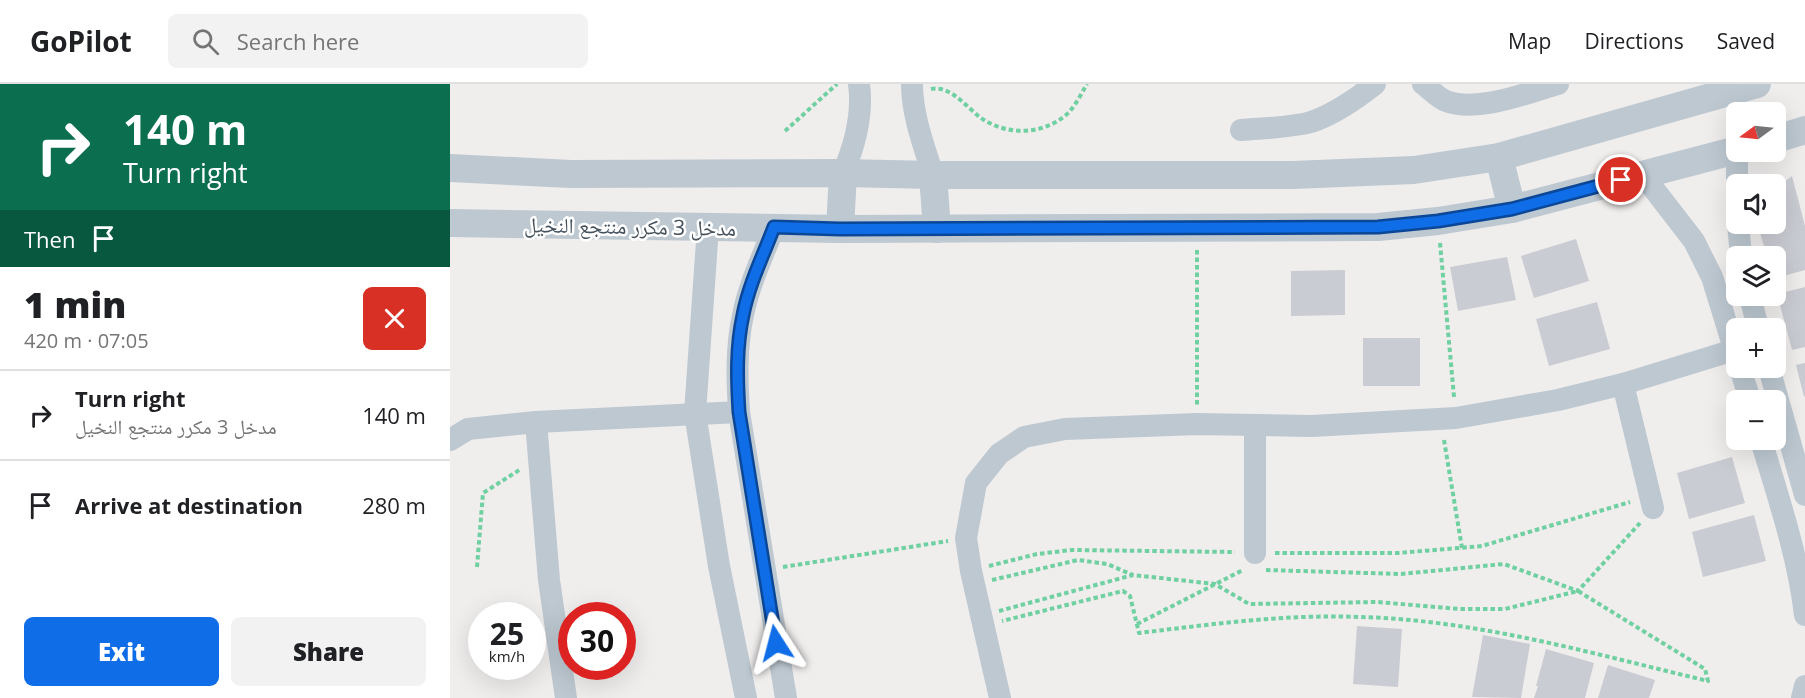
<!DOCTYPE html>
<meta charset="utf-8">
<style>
body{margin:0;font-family:"Open Sans","Noto Naskh Arabic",sans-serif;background:#f2f2f2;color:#202124;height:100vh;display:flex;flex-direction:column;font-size:22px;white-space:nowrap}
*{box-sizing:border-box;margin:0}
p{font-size:20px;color:#757577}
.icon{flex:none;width:33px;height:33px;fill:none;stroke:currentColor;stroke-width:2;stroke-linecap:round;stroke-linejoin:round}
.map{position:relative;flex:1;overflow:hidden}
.sheet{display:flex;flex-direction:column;background:#fff;width:450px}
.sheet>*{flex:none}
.hud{background:#0b6e4f;color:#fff;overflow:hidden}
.needle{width:39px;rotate:255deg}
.buttons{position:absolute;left:1276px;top:18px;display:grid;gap:12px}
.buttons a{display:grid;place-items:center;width:60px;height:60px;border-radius:9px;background:#fff;box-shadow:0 6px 24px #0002;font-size:30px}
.speed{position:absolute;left:18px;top:518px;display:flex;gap:12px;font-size:30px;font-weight:700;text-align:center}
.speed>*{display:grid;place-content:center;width:78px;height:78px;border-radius:50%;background:#fff;box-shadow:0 6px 24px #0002;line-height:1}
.speed small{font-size:15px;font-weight:400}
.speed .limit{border:9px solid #d22;background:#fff;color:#111}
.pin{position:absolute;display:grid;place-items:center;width:51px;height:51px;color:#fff;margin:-26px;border:3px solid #fff;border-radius:50%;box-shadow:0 2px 6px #0007}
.me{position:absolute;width:66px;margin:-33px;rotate:351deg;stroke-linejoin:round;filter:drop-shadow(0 0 4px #0008)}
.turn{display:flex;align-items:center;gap:21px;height:126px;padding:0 24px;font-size:27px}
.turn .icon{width:78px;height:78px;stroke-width:2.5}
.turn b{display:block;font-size:42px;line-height:51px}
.then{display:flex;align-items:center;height:57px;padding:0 24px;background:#0003;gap:12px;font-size:22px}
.round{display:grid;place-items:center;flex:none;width:63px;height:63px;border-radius:9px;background:#f2f2f2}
.head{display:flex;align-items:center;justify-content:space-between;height:102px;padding:0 24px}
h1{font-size:36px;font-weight:800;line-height:45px}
.button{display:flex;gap:12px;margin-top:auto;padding:12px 24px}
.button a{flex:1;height:69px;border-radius:9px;background:#106de8;color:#fff;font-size:24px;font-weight:800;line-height:69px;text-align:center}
.button a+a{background:#f2f2f2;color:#202124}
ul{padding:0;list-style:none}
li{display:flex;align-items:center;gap:18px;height:90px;padding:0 24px;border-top:2px solid #e0e0e0}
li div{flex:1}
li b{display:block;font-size:22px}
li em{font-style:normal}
header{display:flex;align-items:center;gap:36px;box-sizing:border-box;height:84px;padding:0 30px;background:#fff;border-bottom:2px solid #e0e0e0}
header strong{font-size:28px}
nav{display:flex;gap:33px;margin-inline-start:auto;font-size:21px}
.search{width:420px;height:54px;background:#f2f2f2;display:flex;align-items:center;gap:15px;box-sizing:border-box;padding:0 21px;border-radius:9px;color:#757577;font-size:22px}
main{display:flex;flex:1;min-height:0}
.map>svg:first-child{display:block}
.building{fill:#caccd3}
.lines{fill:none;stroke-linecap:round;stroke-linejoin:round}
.path{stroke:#6fd0a1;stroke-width:4;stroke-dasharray:4.5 3;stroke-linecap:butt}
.minor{stroke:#bdc8d1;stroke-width:22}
.tertiary{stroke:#bdc8d1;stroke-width:28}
.route-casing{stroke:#0a4797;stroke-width:15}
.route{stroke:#106de8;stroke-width:10}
.labels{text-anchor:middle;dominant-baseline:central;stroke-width:5;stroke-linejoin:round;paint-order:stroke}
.street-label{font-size:21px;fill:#45515c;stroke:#fff}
</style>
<header>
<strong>GoPilot</strong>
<div class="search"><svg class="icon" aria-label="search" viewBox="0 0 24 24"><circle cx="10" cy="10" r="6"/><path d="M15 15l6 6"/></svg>Search here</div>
<nav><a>Map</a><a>Directions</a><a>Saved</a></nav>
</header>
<main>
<section class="sheet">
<div class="hud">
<div class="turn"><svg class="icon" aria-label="right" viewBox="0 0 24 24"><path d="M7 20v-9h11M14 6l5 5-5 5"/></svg><div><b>140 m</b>Turn right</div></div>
<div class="then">Then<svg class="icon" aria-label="arrive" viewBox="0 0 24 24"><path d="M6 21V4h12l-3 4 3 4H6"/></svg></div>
</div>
<div class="head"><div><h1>1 min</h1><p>420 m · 07:05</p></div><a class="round" style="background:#d93025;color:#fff"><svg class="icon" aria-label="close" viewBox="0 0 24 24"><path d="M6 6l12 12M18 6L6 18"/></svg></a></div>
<ul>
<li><svg class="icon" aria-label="right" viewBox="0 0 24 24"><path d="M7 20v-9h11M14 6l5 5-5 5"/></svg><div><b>Turn right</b><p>مدخل 3 مكرر منتجع النخيل</p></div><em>140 m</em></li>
<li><svg class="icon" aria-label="arrive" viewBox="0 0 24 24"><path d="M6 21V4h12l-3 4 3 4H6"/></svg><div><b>Arrive at destination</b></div><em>280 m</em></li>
</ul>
<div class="button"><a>Exit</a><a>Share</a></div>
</section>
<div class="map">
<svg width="1355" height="614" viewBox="0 0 1355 614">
<rect width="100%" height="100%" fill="#f0eded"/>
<g class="building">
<polygon points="1342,92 1355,142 1355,186 1326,194 1326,172 1317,172 1310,149 1312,140 1326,140 1326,104"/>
<polygon points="1126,155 1139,197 1084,214 1071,172"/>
<polygon points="1057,173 1066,216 1008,227 1000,183"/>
<polygon points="895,186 895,231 841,232 841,187"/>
<polygon points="1355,203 1355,263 1342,266 1327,210"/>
<polygon points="1147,218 1160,265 1099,282 1086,235"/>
<rect x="913" y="254" width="57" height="48"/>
<polygon points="1355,279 1355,312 1354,313 1346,281"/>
<polygon points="1282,373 1295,419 1239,435 1227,389"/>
<polygon points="1304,431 1316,477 1253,493 1242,448"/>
<polygon points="907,542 952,545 948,603 903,600"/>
<polygon points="1033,551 1080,560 1071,614 1022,613"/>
<polygon points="1096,565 1144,579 1135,614 1084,614 1088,602 1086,602"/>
<polygon points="1158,581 1205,596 1199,614 1148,614"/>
</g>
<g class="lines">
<g class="path">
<path d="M 481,5 C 501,1 516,23 531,34 C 557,52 592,51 616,31 C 625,23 631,10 637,0"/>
<polyline points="335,47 387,0"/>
<polyline points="990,159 1004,313"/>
<polyline points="747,166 747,321"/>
<polyline points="994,356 1012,464"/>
<polyline points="825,469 948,469 1032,462 1180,418"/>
<polyline points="539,482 587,470 622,466 785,468"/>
<polyline points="27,483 33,409 71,385"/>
<polyline points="333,483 498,457"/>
<polyline points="816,486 951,490 1054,480 1128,507 1190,439"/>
<polyline points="542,496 628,476 657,480 683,491"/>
<path d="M 549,527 L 683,491 L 765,500 L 799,520 L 927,518 L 1010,525 L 1055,525 L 1128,507 L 1255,585 L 1258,597 C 1144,570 1028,536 910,533 C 836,530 763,540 689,549 L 680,512 L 673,507 L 552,537"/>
<polyline points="687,540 793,486"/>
</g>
<g class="minor">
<path d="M 462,0 C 462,31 474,62 483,91"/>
<path d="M 973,0 C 980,5 988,14 996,17 C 1027,29 1077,9 1108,0"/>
<path d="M 791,46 C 814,44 839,44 861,38 C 885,30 906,15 925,0"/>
<path d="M 393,89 C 405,61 413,30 409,0"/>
<polyline points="1193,91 1244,157 1262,193 1287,274"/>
<polyline points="1287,100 1287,68"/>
<polyline points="1288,140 1291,172"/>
<polyline points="258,143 245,329 269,482 296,614"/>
<path d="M 324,143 C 313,172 299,200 293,231 C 286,263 287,295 289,328 L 336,614"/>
<polyline points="1300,212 1308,244"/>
<polyline points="1290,284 1300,316"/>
<polyline points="1319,284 1355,411"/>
<polyline points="1173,300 1203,424"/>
<polyline points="86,338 99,496 116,614"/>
<polyline points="805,342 805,469"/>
<polyline points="0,356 18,345 86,338 289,328"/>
<path d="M 1311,356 C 1328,413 1348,471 1355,531"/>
<polyline points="550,614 521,487 516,454 526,399 549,370 574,353 615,345 747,340 862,342 1006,334 1108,316 1173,300 1284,266"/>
<polyline points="1352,614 1355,602"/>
</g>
<g class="tertiary">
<polyline points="1326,55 1355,46"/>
<polyline points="1049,73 1062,125"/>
<polyline points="0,84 121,90 393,89 483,91 843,91 964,86 1049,73 1307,0"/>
<polyline points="483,91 487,145"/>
<polyline points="0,139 390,145 928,143 988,137 1062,125 1287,66"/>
<polyline points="390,145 393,89"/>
</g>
</g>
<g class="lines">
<g class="route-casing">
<path id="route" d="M 326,559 L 289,328 C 287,295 286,263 293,231 C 299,200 313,172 324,143 L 390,145 L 928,143 L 988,137 L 1062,125 L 1171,96"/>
</g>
<use href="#route" class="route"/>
</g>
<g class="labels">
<g class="street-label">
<text transform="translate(180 142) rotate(1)">مدخل 3 مكرر منتجع النخيل</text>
</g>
</g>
</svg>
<div class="buttons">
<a><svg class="needle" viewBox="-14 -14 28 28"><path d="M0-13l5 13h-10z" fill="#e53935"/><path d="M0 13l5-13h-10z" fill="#757577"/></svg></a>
<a><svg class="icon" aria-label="sound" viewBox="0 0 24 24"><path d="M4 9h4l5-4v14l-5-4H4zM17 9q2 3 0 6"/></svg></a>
<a><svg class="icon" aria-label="layers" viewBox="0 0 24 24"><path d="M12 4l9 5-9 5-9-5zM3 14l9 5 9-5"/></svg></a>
<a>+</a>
<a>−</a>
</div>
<div class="speed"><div>25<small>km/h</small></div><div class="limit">30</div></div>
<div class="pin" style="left:1171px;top:96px;background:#d93025"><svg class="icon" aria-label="arrive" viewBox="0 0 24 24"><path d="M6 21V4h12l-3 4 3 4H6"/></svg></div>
<svg class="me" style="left:326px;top:559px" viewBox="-20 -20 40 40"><path d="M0-17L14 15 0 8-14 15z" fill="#106de8" stroke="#fff" stroke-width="4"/></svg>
</div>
</main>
